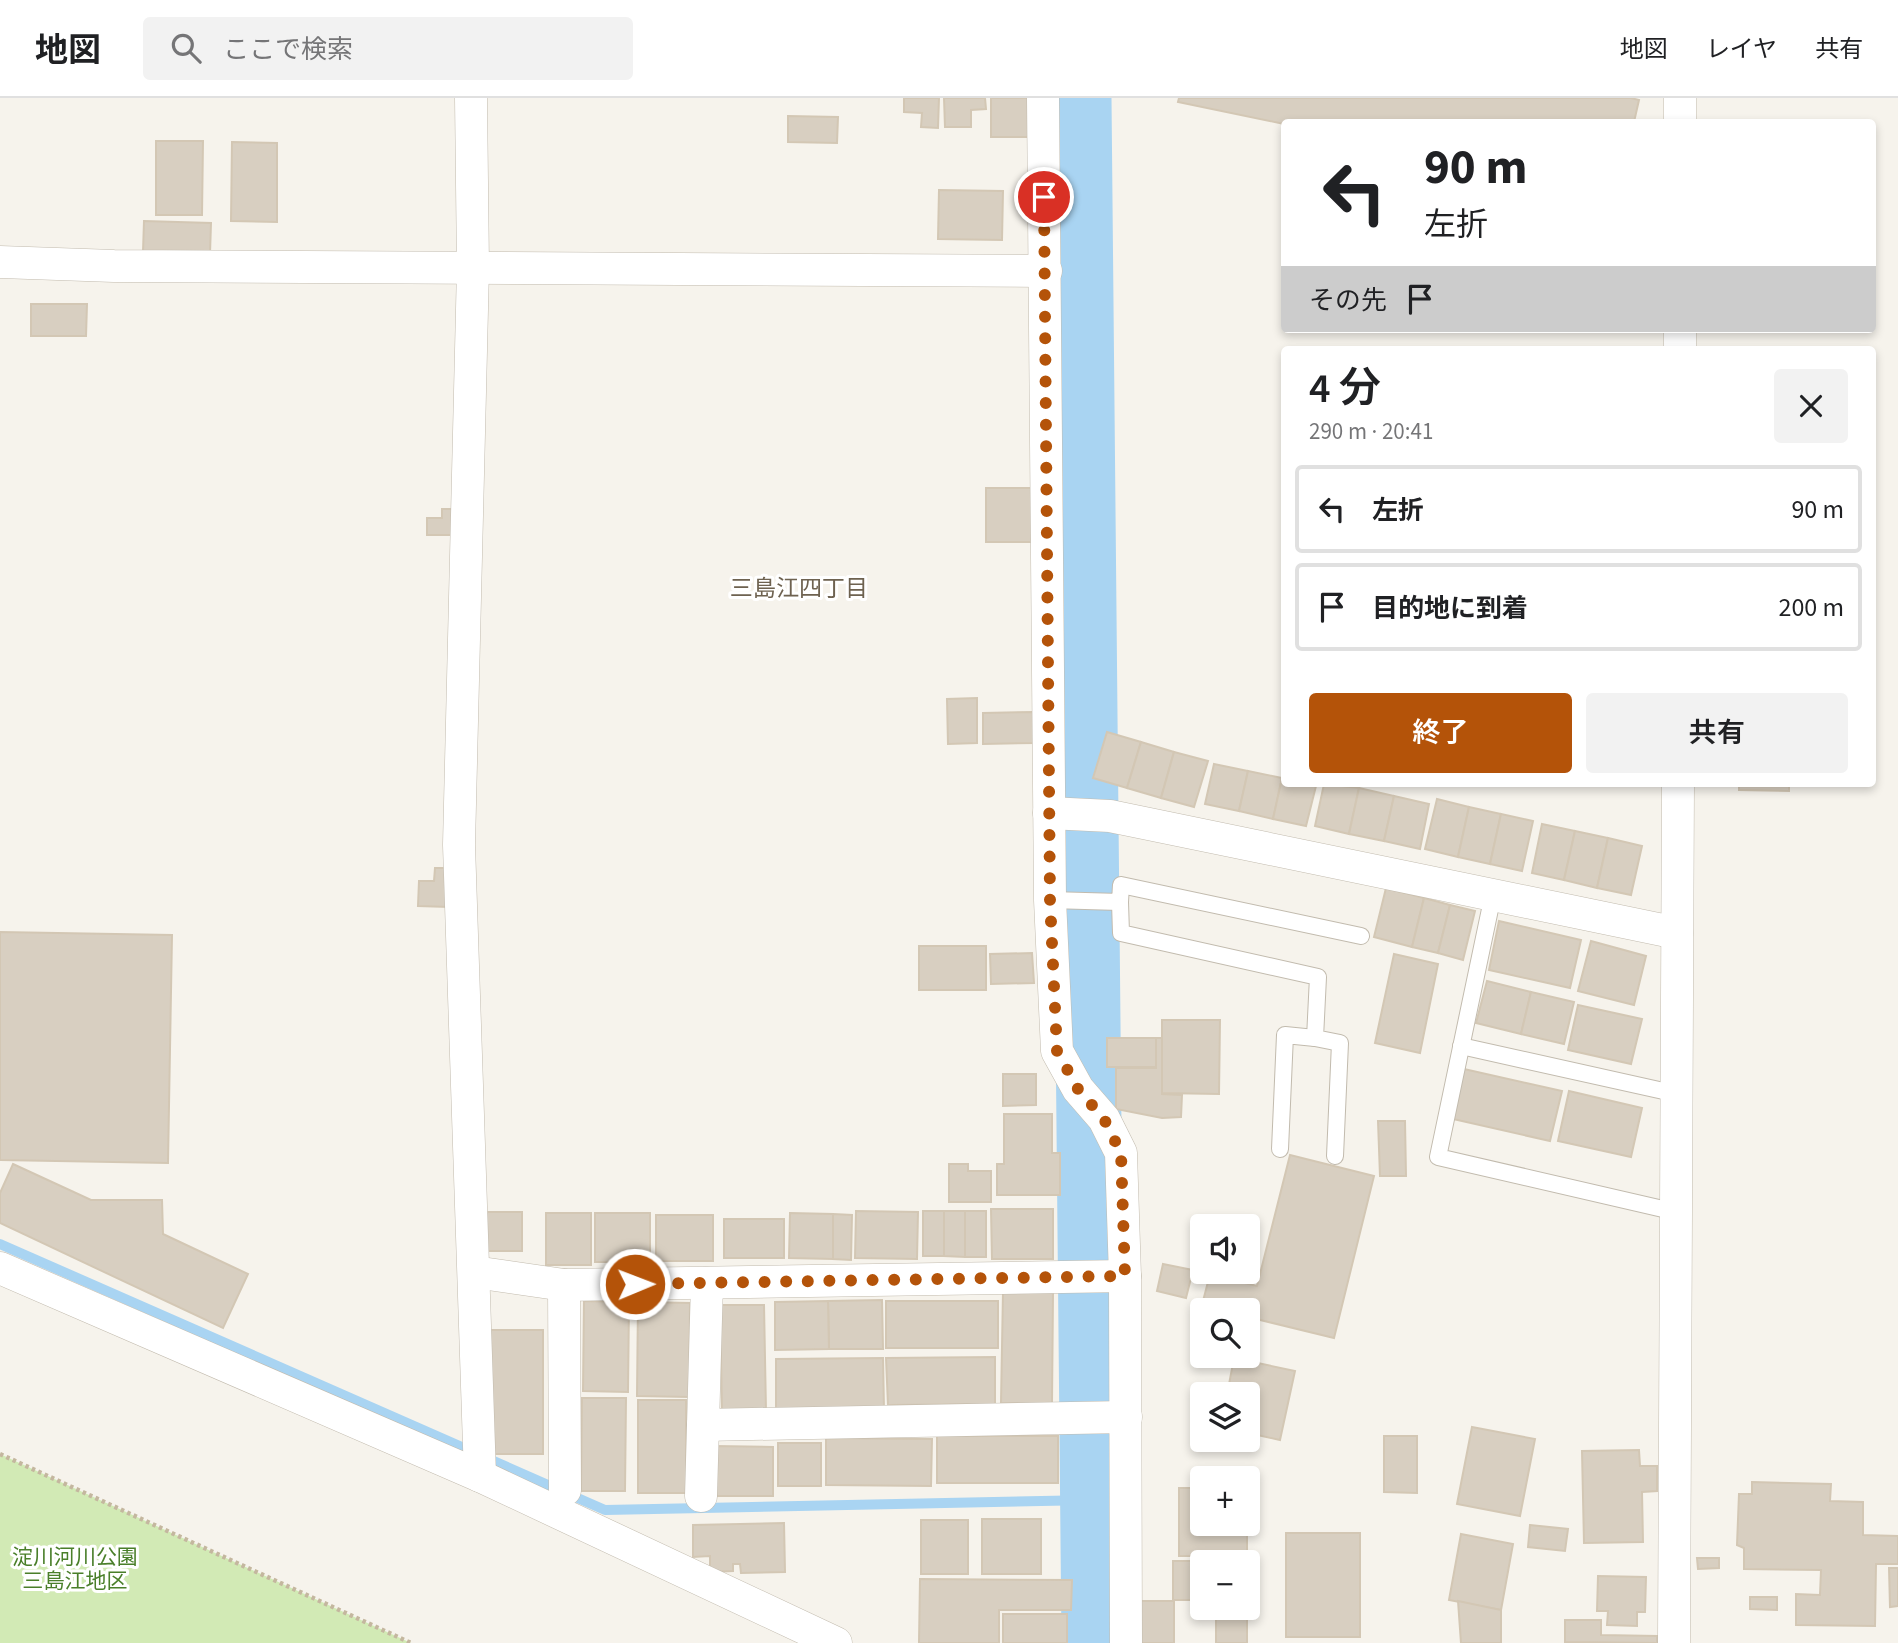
<!DOCTYPE html>
<html lang="ja">
<meta charset="utf-8">
<style>
body{margin:0;font-family:"Source Sans 3","Noto Sans JP",sans-serif;background:#f2f2f2;color:#202124;height:100vh;display:flex;flex-direction:column;font-size:26px;white-space:nowrap}
*{box-sizing:border-box;margin:0}
p{font-size:23px;color:#757577}
.icon{flex:none;width:38px;height:38px;fill:none;stroke:currentColor;stroke-width:2;stroke-linecap:round;stroke-linejoin:round}
.map{position:relative;flex:1;overflow:hidden}
.sheet{position:absolute;left:1281px;top:248px;width:595px;height:441px;display:flex;flex-direction:column;background:#fff;border-radius:7px;box-shadow:0 4px 10px #0003}
.sheet>*{flex:none}
.top-card{position:absolute;left:1281px;top:21px;width:595px;height:214px;border-radius:7px;box-shadow:0 4px 10px #0003;background:#fff;color:#202124;overflow:hidden}
.controls{position:absolute;left:1190px;top:1116px;display:grid;gap:14px}
.controls a{display:grid;place-items:center;width:70px;height:70px;border-radius:7px;background:#fff;box-shadow:0 4px 10px #0003;font-size:35px}
.pin{position:absolute;display:grid;place-items:center;width:60px;height:60px;color:#fff;margin:-30px;border:4px solid #fff;border-radius:50%;box-shadow:0 2px 7px #0007}
.me{position:absolute;width:77px;margin:-38px;rotate:89deg;stroke-linejoin:round;filter:drop-shadow(0 0 5px #0008)}
.turn{display:flex;align-items:center;gap:24px;height:147px;padding:0 28px;font-size:32px}
.turn .icon{width:91px;height:91px;stroke-width:2.5}
.turn b{display:block;font-size:49px;line-height:60px}
.then{display:flex;align-items:center;height:66px;padding:0 28px;background:#0003;gap:14px;font-size:26px}
.round{display:grid;place-items:center;flex:none;width:74px;height:74px;border-radius:7px;background:#f2f2f2}
.headline{display:flex;align-items:center;justify-content:space-between;height:119px;padding:0 28px}
h1{font-size:42px;font-weight:600;line-height:52px}
.cta{display:flex;gap:14px;margin-top:auto;padding:14px 28px}
.cta a{flex:1;height:80px;border-radius:7px;background:#b45309;color:#fff;font-size:28px;font-weight:600;line-height:80px;text-align:center}
.cta a+a{background:#f2f2f2;color:#202124}
ul{padding:0;list-style:none}
li{display:flex;align-items:center;gap:21px;height:88px;margin:0 14px 10px;padding:0 14px;border:4px solid #e0e0e0;border-radius:7px}
li div{flex:1}
li b{display:block;font-size:26px}
li em{font-style:normal}
header{display:flex;align-items:center;gap:42px;box-sizing:border-box;height:98px;padding:0 35px;background:#fff;border-bottom:2px solid #e0e0e0}
header strong{font-size:33px}
nav{display:flex;gap:38px;margin-inline-start:auto;font-size:24px}
.search{width:490px;height:63px;background:#f2f2f2;display:flex;align-items:center;gap:18px;box-sizing:border-box;padding:0 24px;border-radius:7px;color:#757577;font-size:26px}
.map>svg:first-child{display:block}
.green{fill:#d2eab5}
.lines{fill:none;stroke-linecap:round;stroke-linejoin:round}
.stream{stroke:#a9d4f2;stroke-width:10}
.river{stroke:#a9d4f2;stroke-width:65}
.building{fill:#d8cfc1;stroke:#d3c7b4;stroke-width:2}
.lane-casing{stroke:#c2bbae;stroke-width:18}
.street-casing{stroke:#c2bbae;stroke-width:33}
.path{stroke:#c4b79f;stroke-width:4.5;stroke-dasharray:3.5 3.5;stroke-linecap:butt}
.lane{stroke:#fff;stroke-width:16}
.street{stroke:#fff;stroke-width:32}
.route{stroke:#b45309;stroke-width:12;stroke-dasharray:0 21.6}
.labels{text-anchor:middle;dominant-baseline:central;stroke-width:6;stroke-linejoin:round;paint-order:stroke}
.park-label{font-size:21px;fill:#4a7f2a;stroke:#fff}
.neighbourhood-label{font-size:23px;fill:#6e6250;stroke:#fff}
</style>
<header>
<strong>地図</strong>
<div class="search"><svg class="icon" aria-label="search" viewBox="0 0 24 24"><circle cx="10" cy="10" r="6"/><path d="M15 15l6 6"/></svg>ここで検索</div>
<nav><a>地図</a><a>レイヤ</a><a>共有</a></nav>
</header>
<div class="map">
<svg width="1898" height="1545" viewBox="0 0 1898 1545">
<rect width="100%" height="100%" fill="#f6f3ec"/>
<polygon class="green" points="0,1356 411,1545 0,1545"/>
<g class="lines">
<polyline class="stream" points="0,1146 605,1412 1092,1402"/>
<polyline class="river" points="1079,0 1094,1545"/>
</g>
<g class="building">
<polygon points="904,0 939,0 938,30 921,29 922,15 904,14"/>
<polygon points="944,0 985,0 986,11 971,12 971,29 945,29"/>
<rect x="991" y="0" width="37" height="39"/>
<polygon points="1179,0 1631,0 1639,2 1634,24 1284,26 1178,4"/>
<polygon points="788,18 838,19 837,45 788,44"/>
<polygon points="156,43 203,43 202,117 156,117"/>
<polygon points="232,44 277,45 277,124 231,123"/>
<polygon points="939,92 1003,93 1002,142 938,141"/>
<polygon points="144,123 211,125 210,156 143,154"/>
<polygon points="31,206 87,206 86,238 31,238"/>
<polygon points="986,390 1032,390 1031,444 986,444"/>
<polygon points="442,411 455,411 455,437 427,437 427,420 442,420"/>
<polygon points="977,600 977,645 948,646 947,601"/>
<polygon points="1033,614 1034,645 983,646 983,615"/>
<polygon points="1107,634 1141,644 1127,690 1093,680"/>
<polygon points="1141,644 1174,654 1161,700 1127,690"/>
<polygon points="1174,654 1208,663 1194,709 1161,700"/>
<polygon points="1214,666 1248,673 1239,713 1205,706"/>
<polygon points="1248,673 1282,680 1273,721 1239,713"/>
<polygon points="1282,680 1284,686 1316,688 1306,728 1273,721"/>
<polygon points="1324,686 1359,690 1349,736 1315,728"/>
<polygon points="1739,686 1789,686 1789,693 1739,692"/>
<polygon points="1359,690 1394,698 1384,743 1349,736"/>
<polygon points="1394,698 1429,706 1420,751 1384,743"/>
<polygon points="1437,701 1469,709 1458,759 1425,751"/>
<polygon points="1469,709 1501,716 1490,766 1458,759"/>
<polygon points="1501,716 1533,723 1522,773 1490,766"/>
<polygon points="1542,726 1575,733 1564,782 1532,775"/>
<polygon points="1575,733 1608,740 1597,790 1564,782"/>
<polygon points="1608,740 1642,748 1631,797 1597,790"/>
<polygon points="435,770 450,770 449,809 418,808 419,783 434,783"/>
<polygon points="1386,790 1424,800 1412,849 1374,839"/>
<polygon points="1424,800 1450,807 1438,855 1412,849"/>
<polygon points="1450,807 1475,813 1463,862 1438,855"/>
<polygon points="1499,823 1581,842 1570,890 1489,872"/>
<polygon points="0,834 172,837 168,1065 0,1062"/>
<polygon points="1591,843 1646,858 1634,907 1578,893"/>
<rect x="919" y="848" width="67" height="44"/>
<polygon points="1032,855 1034,885 991,886 990,856"/>
<polygon points="1394,856 1438,866 1420,955 1375,945"/>
<polygon points="1487,883 1531,894 1521,936 1476,925"/>
<polygon points="1531,894 1574,904 1564,946 1521,936"/>
<polygon points="1578,907 1642,921 1631,966 1568,952"/>
<polygon points="1162,922 1220,922 1219,996 1162,995"/>
<rect x="1107" y="940" width="49" height="29"/>
<polygon points="1156,940 1162,940 1162,996 1182,997 1181,1019 1162,1020 1116,1011 1116,970 1156,970"/>
<polygon points="1464,971 1562,993 1550,1043 1453,1021"/>
<polygon points="1003,976 1036,976 1036,1007 1003,1008"/>
<polygon points="1569,993 1642,1010 1631,1059 1558,1043"/>
<polygon points="1004,1016 1052,1016 1052,1055 1060,1055 1060,1097 997,1097 997,1066 1004,1066"/>
<polygon points="1378,1023 1405,1023 1406,1078 1380,1078"/>
<polygon points="1290,1057 1374,1078 1334,1240 1248,1219 1248,1213 1224,1213 1202,1207 1210,1176 1257,1188"/>
<polygon points="13,1066 91,1102 162,1102 163,1136 248,1176 223,1230 0,1125 0,1095"/>
<polygon points="949,1066 968,1066 968,1073 991,1073 991,1104 949,1104"/>
<polygon points="991,1111 1053,1111 1053,1161 992,1161"/>
<polygon points="856,1113 918,1114 917,1161 855,1160"/>
<rect x="923" y="1113" width="21" height="45"/>
<polygon points="944,1113 965,1113 965,1159 944,1158"/>
<rect x="965" y="1113" width="21" height="46"/>
<rect x="487" y="1114" width="35" height="39"/>
<rect x="546" y="1115" width="45" height="52"/>
<rect x="595" y="1115" width="55" height="49"/>
<polygon points="790,1115 833,1116 833,1161 789,1160"/>
<polygon points="833,1116 852,1117 851,1162 833,1161"/>
<rect x="656" y="1117" width="57" height="46"/>
<rect x="724" y="1121" width="60" height="39"/>
<polygon points="1163,1166 1193,1172 1186,1200 1157,1193"/>
<polygon points="1003,1194 1053,1195 1052,1306 1001,1305"/>
<polygon points="882,1202 883,1251 829,1251 828,1203"/>
<polygon points="584,1203 629,1204 628,1294 583,1293"/>
<polygon points="828,1203 829,1251 775,1252 775,1204"/>
<rect x="886" y="1203" width="112" height="47"/>
<polygon points="638,1204 690,1205 689,1299 637,1298"/>
<polygon points="720,1207 764,1207 766,1313 722,1314"/>
<rect x="491" y="1232" width="52" height="124"/>
<polygon points="995,1259 995,1306 888,1307 886,1260"/>
<polygon points="883,1260 884,1312 776,1311 776,1261"/>
<polygon points="1234,1260 1295,1273 1280,1342 1248,1335 1248,1297 1227,1297"/>
<polygon points="582,1300 626,1300 625,1393 581,1393"/>
<rect x="638" y="1302" width="48" height="93"/>
<polygon points="1472,1329 1535,1341 1520,1418 1457,1406"/>
<rect x="937" y="1338" width="121" height="47"/>
<polygon points="1384,1338 1417,1338 1417,1395 1384,1394"/>
<polygon points="826,1340 932,1341 931,1388 826,1387"/>
<rect x="778" y="1345" width="43" height="43"/>
<polygon points="714,1348 773,1349 773,1398 713,1398"/>
<polygon points="1639,1352 1640,1368 1657,1368 1657,1393 1642,1394 1643,1444 1584,1445 1582,1353"/>
<polygon points="1752,1384 1831,1386 1830,1403 1863,1404 1863,1437 1898,1438 1898,1466 1876,1466 1875,1528 1796,1527 1796,1496 1820,1497 1821,1472 1744,1471 1744,1450 1737,1447 1739,1396 1752,1396"/>
<polygon points="1179,1390 1202,1390 1202,1426 1247,1426 1247,1465 1224,1465 1224,1458 1179,1458"/>
<rect x="982" y="1421" width="59" height="55"/>
<rect x="921" y="1422" width="47" height="54"/>
<polygon points="784,1425 785,1474 741,1475 740,1466 733,1466 733,1473 710,1474 710,1458 693,1459 693,1427"/>
<polygon points="1530,1427 1568,1431 1565,1453 1528,1449"/>
<rect x="1286" y="1435" width="74" height="104"/>
<polygon points="1461,1436 1513,1446 1501,1512 1449,1502"/>
<polygon points="1697,1460 1719,1460 1719,1470 1698,1471"/>
<polygon points="1173,1463 1216,1463 1202,1465 1202,1502 1173,1502"/>
<polygon points="1889,1470 1898,1470 1898,1508 1890,1509"/>
<polygon points="1598,1478 1646,1479 1645,1514 1637,1514 1637,1528 1607,1527 1608,1513 1597,1513"/>
<polygon points="920,1481 1072,1482 1071,1512 999,1512 999,1545 919,1545"/>
<polygon points="1750,1499 1777,1499 1777,1512 1750,1511"/>
<rect x="1141" y="1503" width="33" height="42"/>
<polygon points="1458,1503 1501,1512 1501,1545 1461,1545"/>
<rect x="1216" y="1510" width="31" height="35"/>
<rect x="1003" y="1516" width="64" height="29"/>
<polygon points="1565,1522 1601,1522 1601,1537 1657,1538 1657,1545 1565,1544"/>
</g>
<g class="lines">
<g class="lane-casing">
<g id="lane">
<polyline points="1493,797 1438,1059 1676,1114"/>
<polyline points="1050,802 1120,804 1121,787 1361,838"/>
<polyline points="1120,804 1121,835 1318,879 1315,940 1340,945 1335,1058"/>
<polyline points="1461,948 1677,996"/>
<polyline points="1280,1051 1285,937 1315,940"/>
</g>
</g>
<g class="street-casing">
<g id="street">
<polyline points="471,0 473,170 459,747 480,1378"/>
<polyline points="1043,0 1050,802 1057,953 1078,991 1104,1021 1121,1055 1125,1178 1126,1545"/>
<polyline points="1680,24 1680,0"/>
<polyline points="0,164 114,168 1046,173"/>
<polyline points="1680,252 1680,231"/>
<polyline points="1049,715 1110,718 1677,835"/>
<polyline points="0,1170 480,1378 836,1545"/>
<polyline points="474,1174 564,1187 1125,1178"/>
<polyline points="564,1187 565,1392"/>
<polyline points="703,1327 1126,1319"/>
<polyline points="701,1398 707,1185"/>
<polyline points="1674,1545 1678,686"/>
</g>
</g>
<polyline class="path" points="0,1356 411,1545"/>
<use href="#lane" class="lane"/>
<use href="#street" class="street"/>
</g>
<g class="lines">
<polyline class="route" points="635,1186 1125,1178 1121,1055 1104,1021 1078,991 1057,953 1050,802 1044,99"/>
</g>
<g class="labels">
<g class="park-label">
<text x="75" y="1459">淀川河川公園<tspan x="75" dy="24">三島江地区</tspan></text>
</g>
<g class="neighbourhood-label">
<text x="799" y="490">三島江四丁目</text>
</g>
</g>
</svg>
<div class="controls">
<a><svg class="icon" aria-label="sound" viewBox="0 0 24 24"><path d="M4 9h4l5-4v14l-5-4H4zM17 9q2 3 0 6"/></svg></a>
<a><svg class="icon" aria-label="search" viewBox="0 0 24 24"><circle cx="10" cy="10" r="6"/><path d="M15 15l6 6"/></svg></a>
<a><svg class="icon" aria-label="layers" viewBox="0 0 24 24"><path d="M12 4l9 5-9 5-9-5zM3 14l9 5 9-5"/></svg></a>
<a>+</a>
<a>−</a>
</div>
<div class="pin" style="left:1044px;top:99px;background:#d93025"><svg class="icon" aria-label="arrive" viewBox="0 0 24 24"><path d="M6 21V4h12l-3 4 3 4H6"/></svg></div>
<svg class="me" style="left:635px;top:1186px" viewBox="-20 -20 40 40"><circle r="17" fill="#b45309" stroke="#fff" stroke-width="3"/><path d="M0-11L8 9 0 5-8 9z" fill="#fff"/></svg>
<div class="top-card">
<div class="turn"><svg class="icon" aria-label="left" viewBox="0 0 24 24"><path d="M17 20v-9H6M10 6l-5 5 5 5"/></svg><div><b>90 m</b>左折</div></div>
<div class="then">その先<svg class="icon" aria-label="arrive" viewBox="0 0 24 24"><path d="M6 21V4h12l-3 4 3 4H6"/></svg></div>
</div>
<section class="sheet">
<div class="headline"><div><h1>4 分</h1><p>290 m · 20:41</p></div><a class="round"><svg class="icon" aria-label="close" viewBox="0 0 24 24"><path d="M6 6l12 12M18 6L6 18"/></svg></a></div>
<ul>
<li><svg class="icon" aria-label="left" viewBox="0 0 24 24"><path d="M17 20v-9H6M10 6l-5 5 5 5"/></svg><div><b>左折</b></div><em>90 m</em></li>
<li><svg class="icon" aria-label="arrive" viewBox="0 0 24 24"><path d="M6 21V4h12l-3 4 3 4H6"/></svg><div><b>目的地に到着</b></div><em>200 m</em></li>
</ul>
<div class="cta"><a>終了</a><a>共有</a></div>
</section>
</div>
